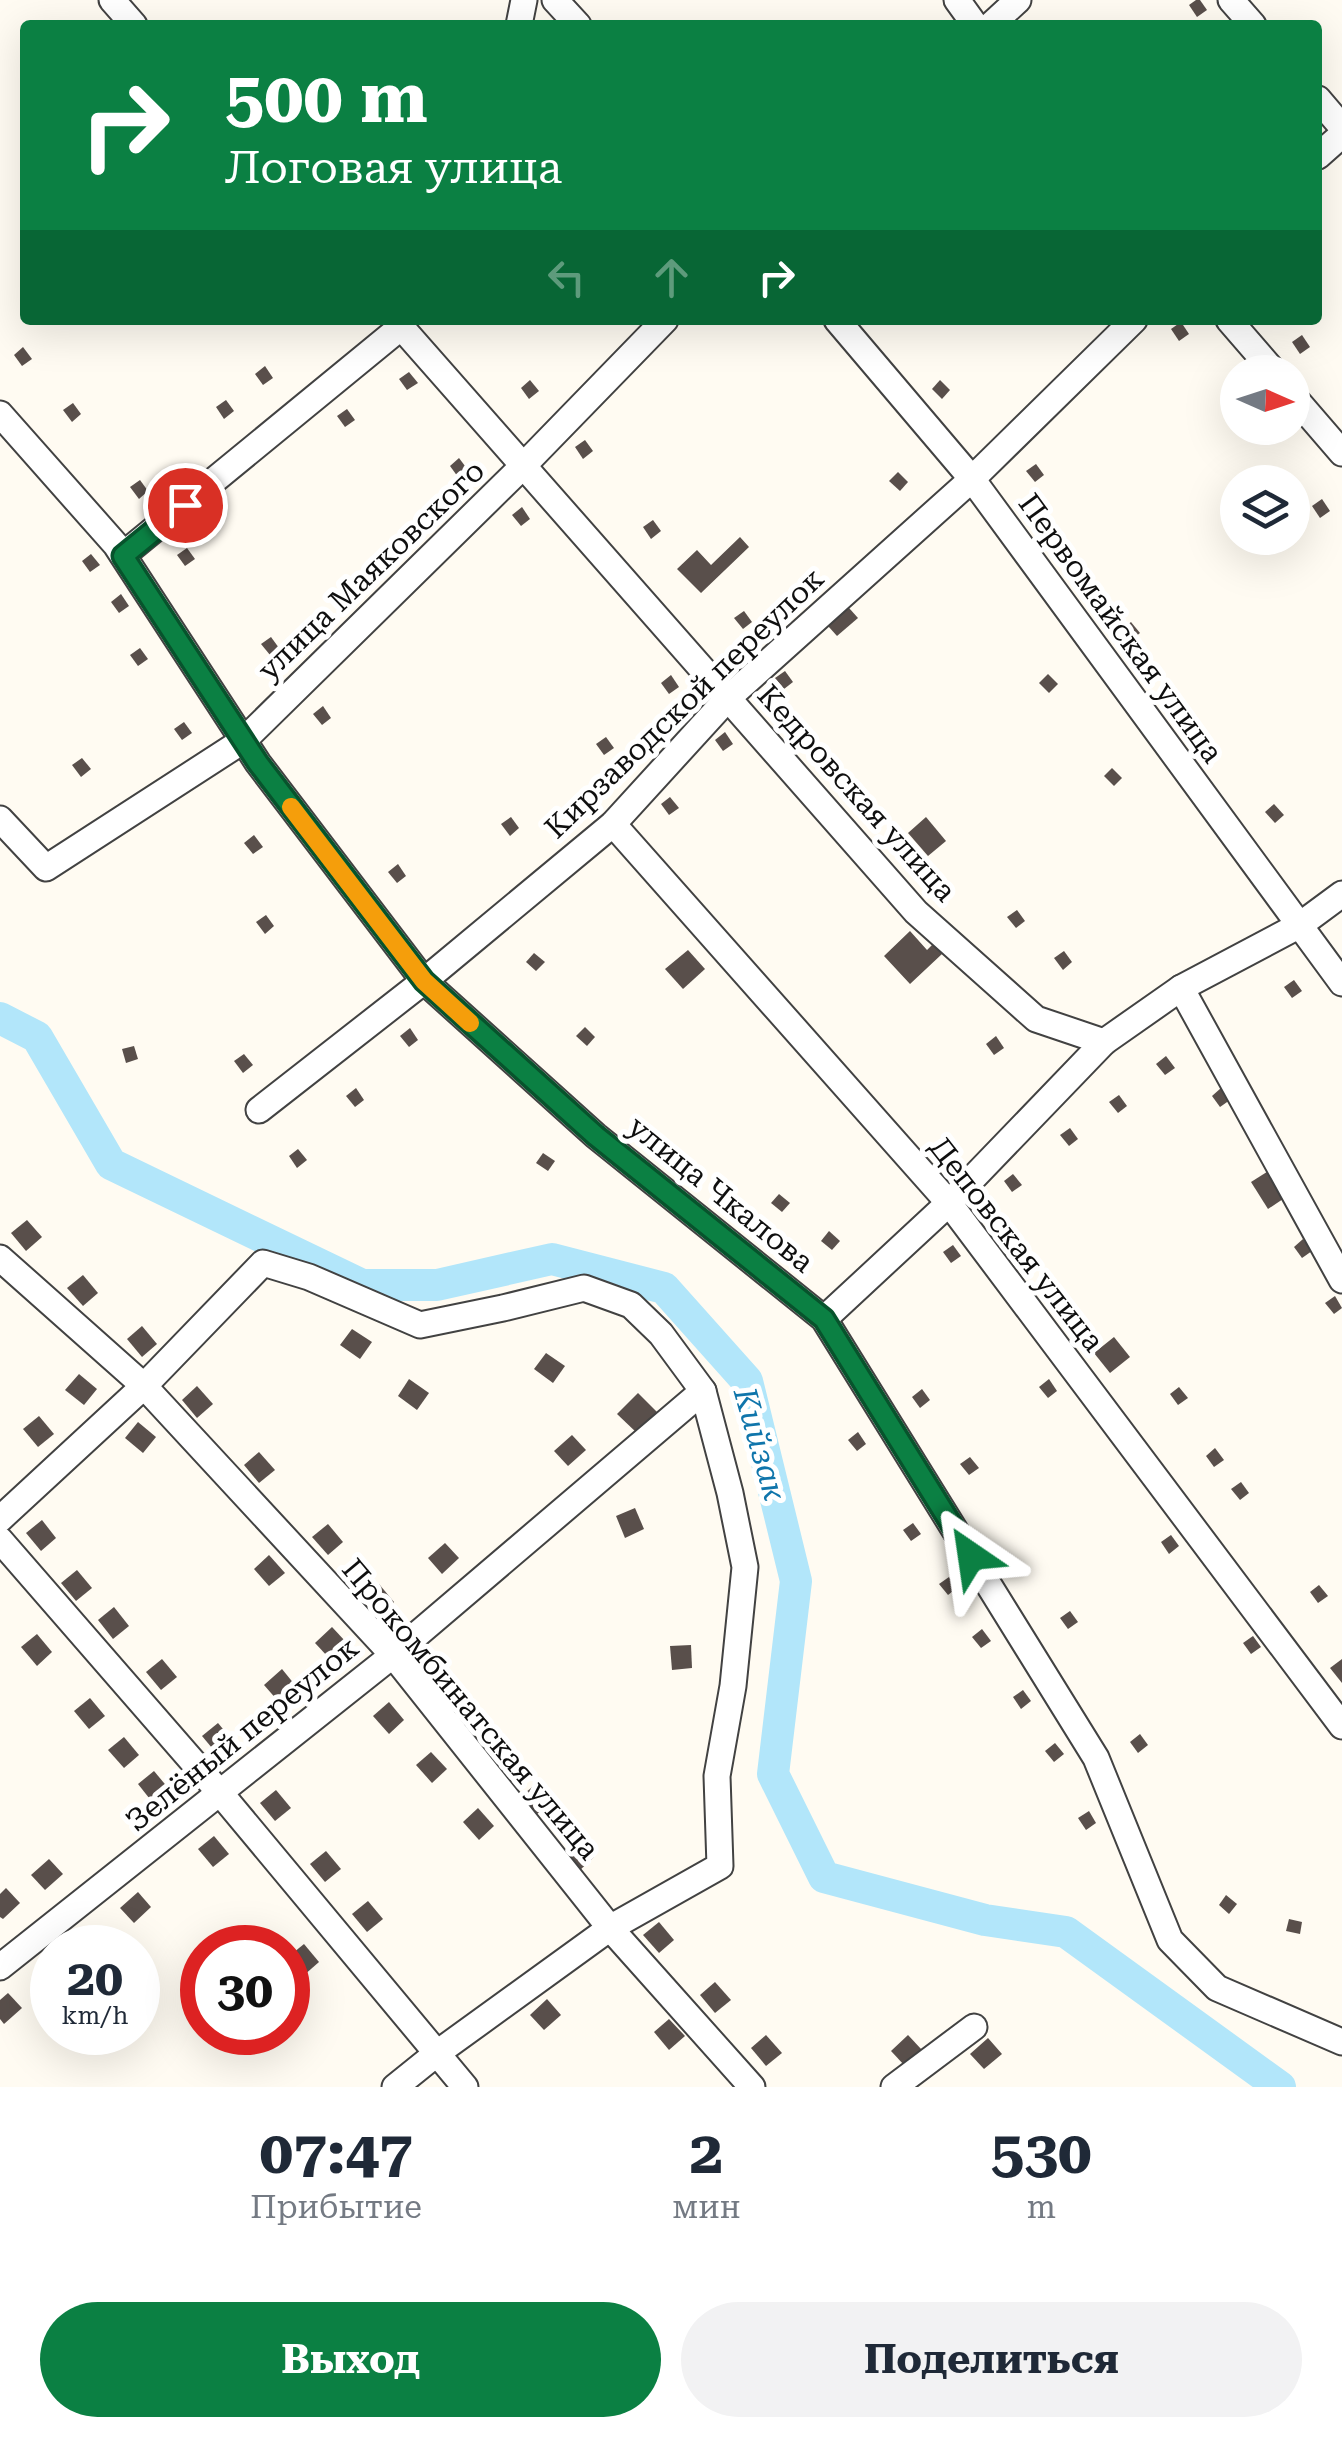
<!DOCTYPE html>
<html lang="ru">
<meta charset="utf-8">
<style>
body{margin:0;font-family:"Roboto Serif",serif;background:#f2f2f3;color:#1f2937;height:100vh;display:flex;flex-direction:column;font-size:38px;white-space:nowrap}
*{box-sizing:border-box;margin:0}
p{font-size:32px;color:#747a83}
.icon{flex:none;width:55px;height:55px;fill:none;stroke:currentColor;stroke-width:2;stroke-linecap:round;stroke-linejoin:round}
.map{position:relative;height:2087px;overflow:hidden}
.details{display:flex;flex-direction:column;background:#fff;flex:1}
.details>*{flex:none}
.hud{position:absolute;left:20px;top:20px;width:1302px;height:305px;border-radius:10px;box-shadow:0 10px 40px #0002;background:#0b8043;color:#fff;overflow:hidden}
.needle{width:65px;rotate:93deg}
.controls{position:absolute;left:1220px;top:355px;display:grid;gap:20px}
.controls a{display:grid;place-items:center;width:90px;height:90px;border-radius:50%;background:#fff;box-shadow:0 10px 40px #0002;font-size:50px}
.speed{position:absolute;left:30px;top:1925px;display:flex;gap:20px;font-size:50px;font-weight:700;text-align:center}
.speed>*{display:grid;place-content:center;width:130px;height:130px;border-radius:50%;background:#fff;box-shadow:0 10px 40px #0002;line-height:1}
.speed small{font-size:25px;font-weight:400}
.speed .limit{border:15px solid #d22;background:#fff;color:#111}
.pin{position:absolute;display:grid;place-items:center;width:85px;height:85px;color:#fff;margin:-42px;border:5px solid #fff;border-radius:50%;box-shadow:0 2px 10px #0007}
.me{position:absolute;width:110px;margin:-55px;rotate:328deg;stroke-linejoin:round;filter:drop-shadow(0 0 8px #0008)}
.turn{display:flex;align-items:center;gap:35px;height:210px;padding:0 40px;font-size:45px}
.turn .icon{width:130px;height:130px;stroke-width:2.5}
.turn b{display:block;font-size:70px;line-height:85px}
.lanes{display:flex;align-items:center;height:95px;padding:0 40px;background:#0003;justify-content:center;gap:50px;direction:ltr}
.lanes .off{opacity:.35}
.eta{display:flex;justify-content:space-evenly;align-items:center;height:170px;text-align:center}
.eta b{font-size:60px;font-weight:700;line-height:70px}
.primary-button{display:flex;gap:20px;margin-top:auto;padding:20px 40px}
.primary-button a{flex:1;height:115px;border-radius:60px;background:#0b8043;color:#fff;font-size:40px;font-weight:700;line-height:115px;text-align:center}
.primary-button a+a{background:#f2f2f3;color:#1f2937}
.map>svg:first-child{display:block}
.lines{fill:none;stroke-linecap:round;stroke-linejoin:round}
.river{stroke:#b2e6fa;stroke-width:32}
.building{fill:#594f4b}
.minor-casing{stroke:#424242;stroke-width:29}
.minor{stroke:#fff;stroke-width:25}
.route-casing{stroke:#07532c;stroke-width:25}
.route{stroke:#0b8043;stroke-width:18}
.slow{stroke:#f59e0b;stroke-width:18}
.labels{text-anchor:middle;dominant-baseline:central;stroke-width:10;stroke-linejoin:round;paint-order:stroke}
.street-label{font-size:30px;fill:#0f0f0f;stroke:#fff}
.water-label{font-size:32px;font-style:italic;fill:#0f75ab;stroke:#fff}
</style>
<div class="map">
<svg width="1342" height="2087" viewBox="0 0 1342 2087">
<rect width="100%" height="100%" fill="#fffbf2"/>
<g class="lines">
<polyline class="river" points="0,1018 37,1037 111,1164 362,1285 437,1285 552,1259 664,1288 747,1381 796,1581 773,1774 824,1877 985,1920 1066,1932 1280,2087"/>
</g>
<g class="building">
<polygon points="1196,0 1200,0 1207,10 1197,17 1189,5"/>
<polygon points="1181,322 1189,334 1179,341 1171,329"/>
<polygon points="1302,335 1310,347 1300,354 1292,342"/>
<polygon points="23,347 32,359 22,366 14,355"/>
<polygon points="265,366 273,378 263,385 255,374"/>
<polygon points="409,372 418,383 407,390 399,379"/>
<polygon points="530,380 539,391 529,399 521,388"/>
<polygon points="940,380 950,390 942,399 932,389"/>
<polygon points="226,400 234,411 224,419 216,407"/>
<polygon points="73,403 81,414 72,422 63,410"/>
<polygon points="347,409 355,420 345,427 337,416"/>
<polygon points="585,440 593,451 583,459 575,447"/>
<polygon points="459,458 468,470 458,477 450,466"/>
<polygon points="1036,464 1044,475 1035,482 1026,471"/>
<polygon points="898,472 908,482 900,491 889,481"/>
<polygon points="140,480 148,491 139,499 130,487"/>
<polygon points="1322,499 1330,511 1320,518 1312,506"/>
<polygon points="522,507 530,519 521,526 512,515"/>
<polygon points="653,520 661,531 651,539 643,527"/>
<polygon points="740,537 749,547 701,593 677,569 697,550 711,565"/>
<polygon points="187,548 195,559 185,566 177,555"/>
<polygon points="91,554 100,565 90,572 82,561"/>
<polygon points="121,594 129,606 119,613 111,602"/>
<polygon points="841,599 858,618 837,636 820,617"/>
<polygon points="744,611 752,622 743,629 734,618"/>
<polygon points="1131,622 1140,633 1130,641 1121,630"/>
<polygon points="271,637 279,648 270,655 261,644"/>
<polygon points="140,648 148,659 138,666 130,655"/>
<polygon points="785,671 793,682 784,689 775,678"/>
<polygon points="1048,674 1058,684 1049,693 1039,683"/>
<polygon points="671,675 679,687 669,694 661,683"/>
<polygon points="323,706 331,718 322,725 313,714"/>
<polygon points="184,722 192,733 182,740 174,729"/>
<polygon points="725,732 733,744 723,751 715,740"/>
<polygon points="606,737 614,748 604,755 596,744"/>
<polygon points="82,758 91,769 81,777 72,765"/>
<polygon points="1112,768 1122,778 1114,786 1104,776"/>
<polygon points="670,797 679,808 669,815 661,804"/>
<polygon points="1274,804 1284,815 1275,823 1265,812"/>
<polygon points="511,817 519,828 510,836 501,824"/>
<polygon points="926,817 946,841 928,856 908,833"/>
<polygon points="254,835 263,847 253,854 244,843"/>
<polygon points="398,864 406,876 397,883 388,872"/>
<polygon points="1017,910 1025,921 1016,928 1007,917"/>
<polygon points="266,915 274,926 265,934 256,922"/>
<polygon points="910,931 927,950 933,944 942,954 910,984 884,956"/>
<polygon points="688,950 705,969 683,989 665,969"/>
<polygon points="1064,951 1072,962 1063,970 1054,958"/>
<polygon points="534,953 545,962 536,971 526,962"/>
<polygon points="1294,980 1302,991 1292,998 1284,987"/>
<polygon points="585,1027 595,1037 587,1046 576,1036"/>
<polygon points="410,1028 418,1040 409,1047 400,1036"/>
<polygon points="996,1036 1004,1048 994,1055 986,1044"/>
<polygon points="134,1046 138,1059 126,1063 122,1049"/>
<polygon points="244,1054 253,1065 243,1073 234,1061"/>
<polygon points="1166,1056 1175,1068 1165,1075 1156,1064"/>
<polygon points="356,1088 364,1100 355,1107 346,1096"/>
<polygon points="1221,1088 1230,1100 1220,1107 1212,1096"/>
<polygon points="1119,1095 1127,1106 1118,1113 1109,1102"/>
<polygon points="1070,1128 1078,1139 1069,1146 1060,1135"/>
<polygon points="298,1149 307,1160 297,1168 289,1156"/>
<polygon points="543,1153 555,1161 548,1171 536,1163"/>
<polygon points="1270,1170 1286,1197 1268,1209 1251,1182"/>
<polygon points="1013,1174 1022,1185 1012,1192 1004,1181"/>
<polygon points="779,1194 790,1203 782,1212 771,1203"/>
<polygon points="27,1220 42,1237 26,1251 11,1233"/>
<polygon points="829,1231 840,1241 832,1250 821,1241"/>
<polygon points="1303,1239 1312,1251 1302,1258 1294,1247"/>
<polygon points="953,1245 961,1256 951,1263 943,1252"/>
<polygon points="83,1275 98,1293 83,1306 67,1288"/>
<polygon points="1335,1296 1342,1308 1334,1314 1325,1303"/>
<polygon points="142,1326 157,1344 142,1357 127,1339"/>
<polygon points="352,1329 372,1342 360,1359 340,1345"/>
<polygon points="1114,1337 1130,1357 1110,1373 1094,1353"/>
<polygon points="546,1353 565,1366 553,1383 534,1369"/>
<polygon points="79,1374 97,1389 84,1405 65,1390"/>
<polygon points="409,1379 429,1393 417,1410 398,1396"/>
<polygon points="1049,1379 1057,1391 1048,1398 1039,1387"/>
<polygon points="197,1386 213,1404 197,1418 182,1400"/>
<polygon points="1179,1387 1188,1398 1178,1405 1170,1394"/>
<polygon points="922,1389 930,1400 920,1408 912,1397"/>
<polygon points="638,1393 659,1414 638,1434 617,1414"/>
<polygon points="39,1416 54,1434 38,1447 23,1429"/>
<polygon points="138,1422 156,1437 143,1453 125,1438"/>
<polygon points="858,1432 866,1444 857,1451 848,1440"/>
<polygon points="572,1435 586,1450 568,1466 554,1451"/>
<polygon points="1215,1448 1224,1460 1214,1467 1206,1456"/>
<polygon points="259,1452 275,1470 259,1483 244,1465"/>
<polygon points="970,1457 979,1468 969,1475 960,1464"/>
<polygon points="1241,1482 1249,1493 1240,1500 1231,1489"/>
<polygon points="635,1508 644,1529 625,1538 616,1516"/>
<polygon points="42,1520 56,1538 41,1551 26,1533"/>
<polygon points="913,1523 921,1534 911,1541 903,1530"/>
<polygon points="328,1524 343,1542 328,1555 312,1537"/>
<polygon points="1171,1535 1179,1546 1169,1554 1161,1542"/>
<polygon points="445,1543 459,1558 442,1574 428,1558"/>
<polygon points="269,1555 285,1573 269,1586 254,1569"/>
<polygon points="77,1570 92,1588 76,1601 61,1583"/>
<polygon points="949,1577 957,1588 948,1595 939,1584"/>
<polygon points="379,1584 394,1602 379,1616 363,1598"/>
<polygon points="1319,1585 1328,1596 1318,1603 1310,1592"/>
<polygon points="114,1607 129,1626 113,1639 98,1620"/>
<polygon points="1070,1611 1078,1622 1068,1629 1060,1618"/>
<polygon points="332,1627 346,1642 329,1658 315,1643"/>
<polygon points="982,1629 991,1641 981,1648 972,1637"/>
<polygon points="37,1634 52,1652 37,1666 21,1647"/>
<polygon points="1253,1636 1261,1647 1251,1654 1243,1643"/>
<polygon points="691,1645 692,1668 672,1670 670,1646"/>
<polygon points="162,1659 177,1677 161,1690 146,1672"/>
<polygon points="1342,1659 1342,1683 1330,1668"/>
<polygon points="282,1669 295,1685 278,1701 264,1685"/>
<polygon points="1023,1690 1031,1701 1021,1709 1013,1697"/>
<polygon points="90,1698 105,1716 89,1729 74,1711"/>
<polygon points="389,1702 404,1720 389,1734 373,1716"/>
<polygon points="469,1702 485,1720 469,1733 453,1715"/>
<polygon points="218,1723 233,1741 217,1754 202,1736"/>
<polygon points="1140,1734 1148,1745 1138,1753 1130,1742"/>
<polygon points="124,1737 139,1755 124,1768 108,1750"/>
<polygon points="1055,1743 1064,1754 1054,1762 1045,1751"/>
<polygon points="431,1752 447,1769 432,1783 416,1765"/>
<polygon points="154,1771 169,1789 153,1803 138,1784"/>
<polygon points="536,1784 551,1802 536,1815 520,1797"/>
<polygon points="276,1790 291,1808 275,1821 260,1803"/>
<polygon points="478,1808 494,1826 479,1840 463,1822"/>
<polygon points="1089,1811 1096,1823 1086,1830 1078,1818"/>
<polygon points="214,1836 229,1854 213,1867 198,1849"/>
<polygon points="579,1839 594,1857 579,1871 563,1853"/>
<polygon points="326,1851 341,1869 325,1882 310,1864"/>
<polygon points="49,1859 63,1874 45,1890 31,1875"/>
<polygon points="6,1888 20,1903 3,1919 0,1917 0,1894"/>
<polygon points="138,1892 151,1907 134,1923 120,1908"/>
<polygon points="1226,1895 1237,1904 1229,1914 1219,1905"/>
<polygon points="368,1901 383,1919 367,1932 352,1914"/>
<polygon points="1289,1919 1302,1922 1300,1934 1286,1931"/>
<polygon points="659,1922 674,1940 659,1953 643,1935"/>
<polygon points="89,1926 103,1942 97,1948 76,1948 72,1942"/>
<polygon points="304,1944 319,1962 303,1976 288,1957"/>
<polygon points="52,1957 52,1985 49,1988 35,1973"/>
<polygon points="715,1982 731,2000 715,2013 700,1995"/>
<polygon points="8,1993 22,2008 4,2024 0,2019 0,2000"/>
<polygon points="547,1999 561,2015 544,2030 530,2015"/>
<polygon points="669,2019 685,2036 669,2050 654,2032"/>
<polygon points="766,2035 782,2053 766,2066 751,2048"/>
<polygon points="908,2035 922,2050 905,2066 891,2051"/>
<polygon points="988,2038 1002,2054 984,2069 970,2054"/>
</g>
<g class="lines">
<g class="minor-casing">
<g id="minor">
<polyline points="112,0 134,25"/>
<polyline points="555,0 578,25"/>
<polyline points="957,0 975,25"/>
<polyline points="1231,0 1253,25"/>
<polyline points="519,25 524,0"/>
<polyline points="991,25 1018,0"/>
<polyline points="1318,99 1342,127"/>
<polyline points="1318,156 1342,135"/>
<polyline points="395,320 916,912 1036,1019 1104,1042"/>
<polyline points="837,320 972,479 1342,983"/>
<polyline points="1229,320 1274,372"/>
<polyline points="1292,395 1342,453"/>
<polyline points="0,414 116,545 258,763 424,981 596,1136 824,1319 1096,1758 1170,1940 1217,1988 1342,2042"/>
<polyline points="123,555 401,327 404,320"/>
<polyline points="0,819 46,868 244,740 523,466 665,320"/>
<polyline points="613,824 949,1203 1342,1726"/>
<polyline points="1181,988 1342,1280"/>
<polyline points="259,1110 424,981 613,824 728,698 972,479 1134,320"/>
<polyline points="0,1258 144,1386 393,1655 610,1928 752,2087"/>
<polyline points="824,1319 949,1203 1104,1042 1181,988 1300,925 1342,894"/>
<polyline points="0,1519 144,1386 263,1263 309,1277 420,1325 503,1308 584,1288 631,1305 661,1334 703,1391 730,1493 745,1567 733,1686 717,1776 720,1866 610,1928 436,2054 395,2087"/>
<polyline points="0,1540 221,1794 465,2087"/>
<polyline points="0,1967 393,1655 703,1391"/>
<polyline points="894,2087 974,2027"/>
</g>
</g>
<use href="#minor" class="minor"/>
</g>
<g class="lines">
<g class="route-casing">
<polyline id="route" points="185,505 123,556 258,763 424,981 596,1136 824,1319 971,1556"/>
</g>
<use href="#route" class="route"/>
<polyline class="slow" points="291,807 424,981 470,1023"/>
</g>
<g class="labels">
<g class="street-label">
<text transform="translate(371 570) rotate(-44)">улица Маяковского</text>
<text transform="translate(1121 628) rotate(54)">Первомайская улица</text>
<text transform="translate(684 703) rotate(-44)">Кирзаводской переулок</text>
<text transform="translate(857 793) rotate(48)">Кедровская улица</text>
<text transform="translate(721 1194) rotate(39)">улица Чкалова</text>
<text transform="translate(1017 1244) rotate(52)">Деповская улица</text>
<text transform="translate(471 1709) rotate(50)">Прокомбинатская улица</text>
<text transform="translate(242 1734) rotate(-39)">Зелёный переулок</text>
</g>
<g class="water-label">
<text transform="translate(760 1444) rotate(74)">Кийзак</text>
</g>
</g>
</svg>
<div class="controls">
<a><svg class="needle" viewBox="-14 -14 28 28"><path d="M0-13l5 13h-10z" fill="#e53935"/><path d="M0 13l5-13h-10z" fill="#747a83"/></svg></a>
<a><svg class="icon" aria-label="layers" viewBox="0 0 24 24"><path d="M12 4l9 5-9 5-9-5zM3 14l9 5 9-5"/></svg></a>
</div>
<div class="speed"><div>20<small>km/h</small></div><div class="limit">30</div></div>
<div class="pin" style="left:185px;top:505px;background:#d93025"><svg class="icon" aria-label="arrive" viewBox="0 0 24 24"><path d="M6 21V4h12l-3 4 3 4H6"/></svg></div>
<svg class="me" style="left:971px;top:1556px" viewBox="-20 -20 40 40"><path d="M0-17L14 15 0 8-14 15z" fill="#0b8043" stroke="#fff" stroke-width="4"/></svg>
<div class="hud">
<div class="turn"><svg class="icon" aria-label="right" viewBox="0 0 24 24"><path d="M7 20v-9h11M14 6l5 5-5 5"/></svg><div><b>500 m</b>Логовая улица</div></div>
<div class="lanes"><svg class="icon off" aria-label="left" viewBox="0 0 24 24"><path d="M17 20v-9H6M10 6l-5 5 5 5"/></svg><svg class="icon off" aria-label="ahead" viewBox="0 0 24 24"><path d="M12 20V5M6 11l6-6 6 6"/></svg><svg class="icon" aria-label="right" viewBox="0 0 24 24"><path d="M7 20v-9h11M14 6l5 5-5 5"/></svg></div>
</div>
</div>
<section class="details">
<div class="eta">
<div><b>07:47</b><p>Прибытие</p></div>
<div><b>2</b><p>мин</p></div>
<div><b>530</b><p>m</p></div>
</div>
<div class="primary-button"><a>Выход</a><a>Поделиться</a></div>
</section>
